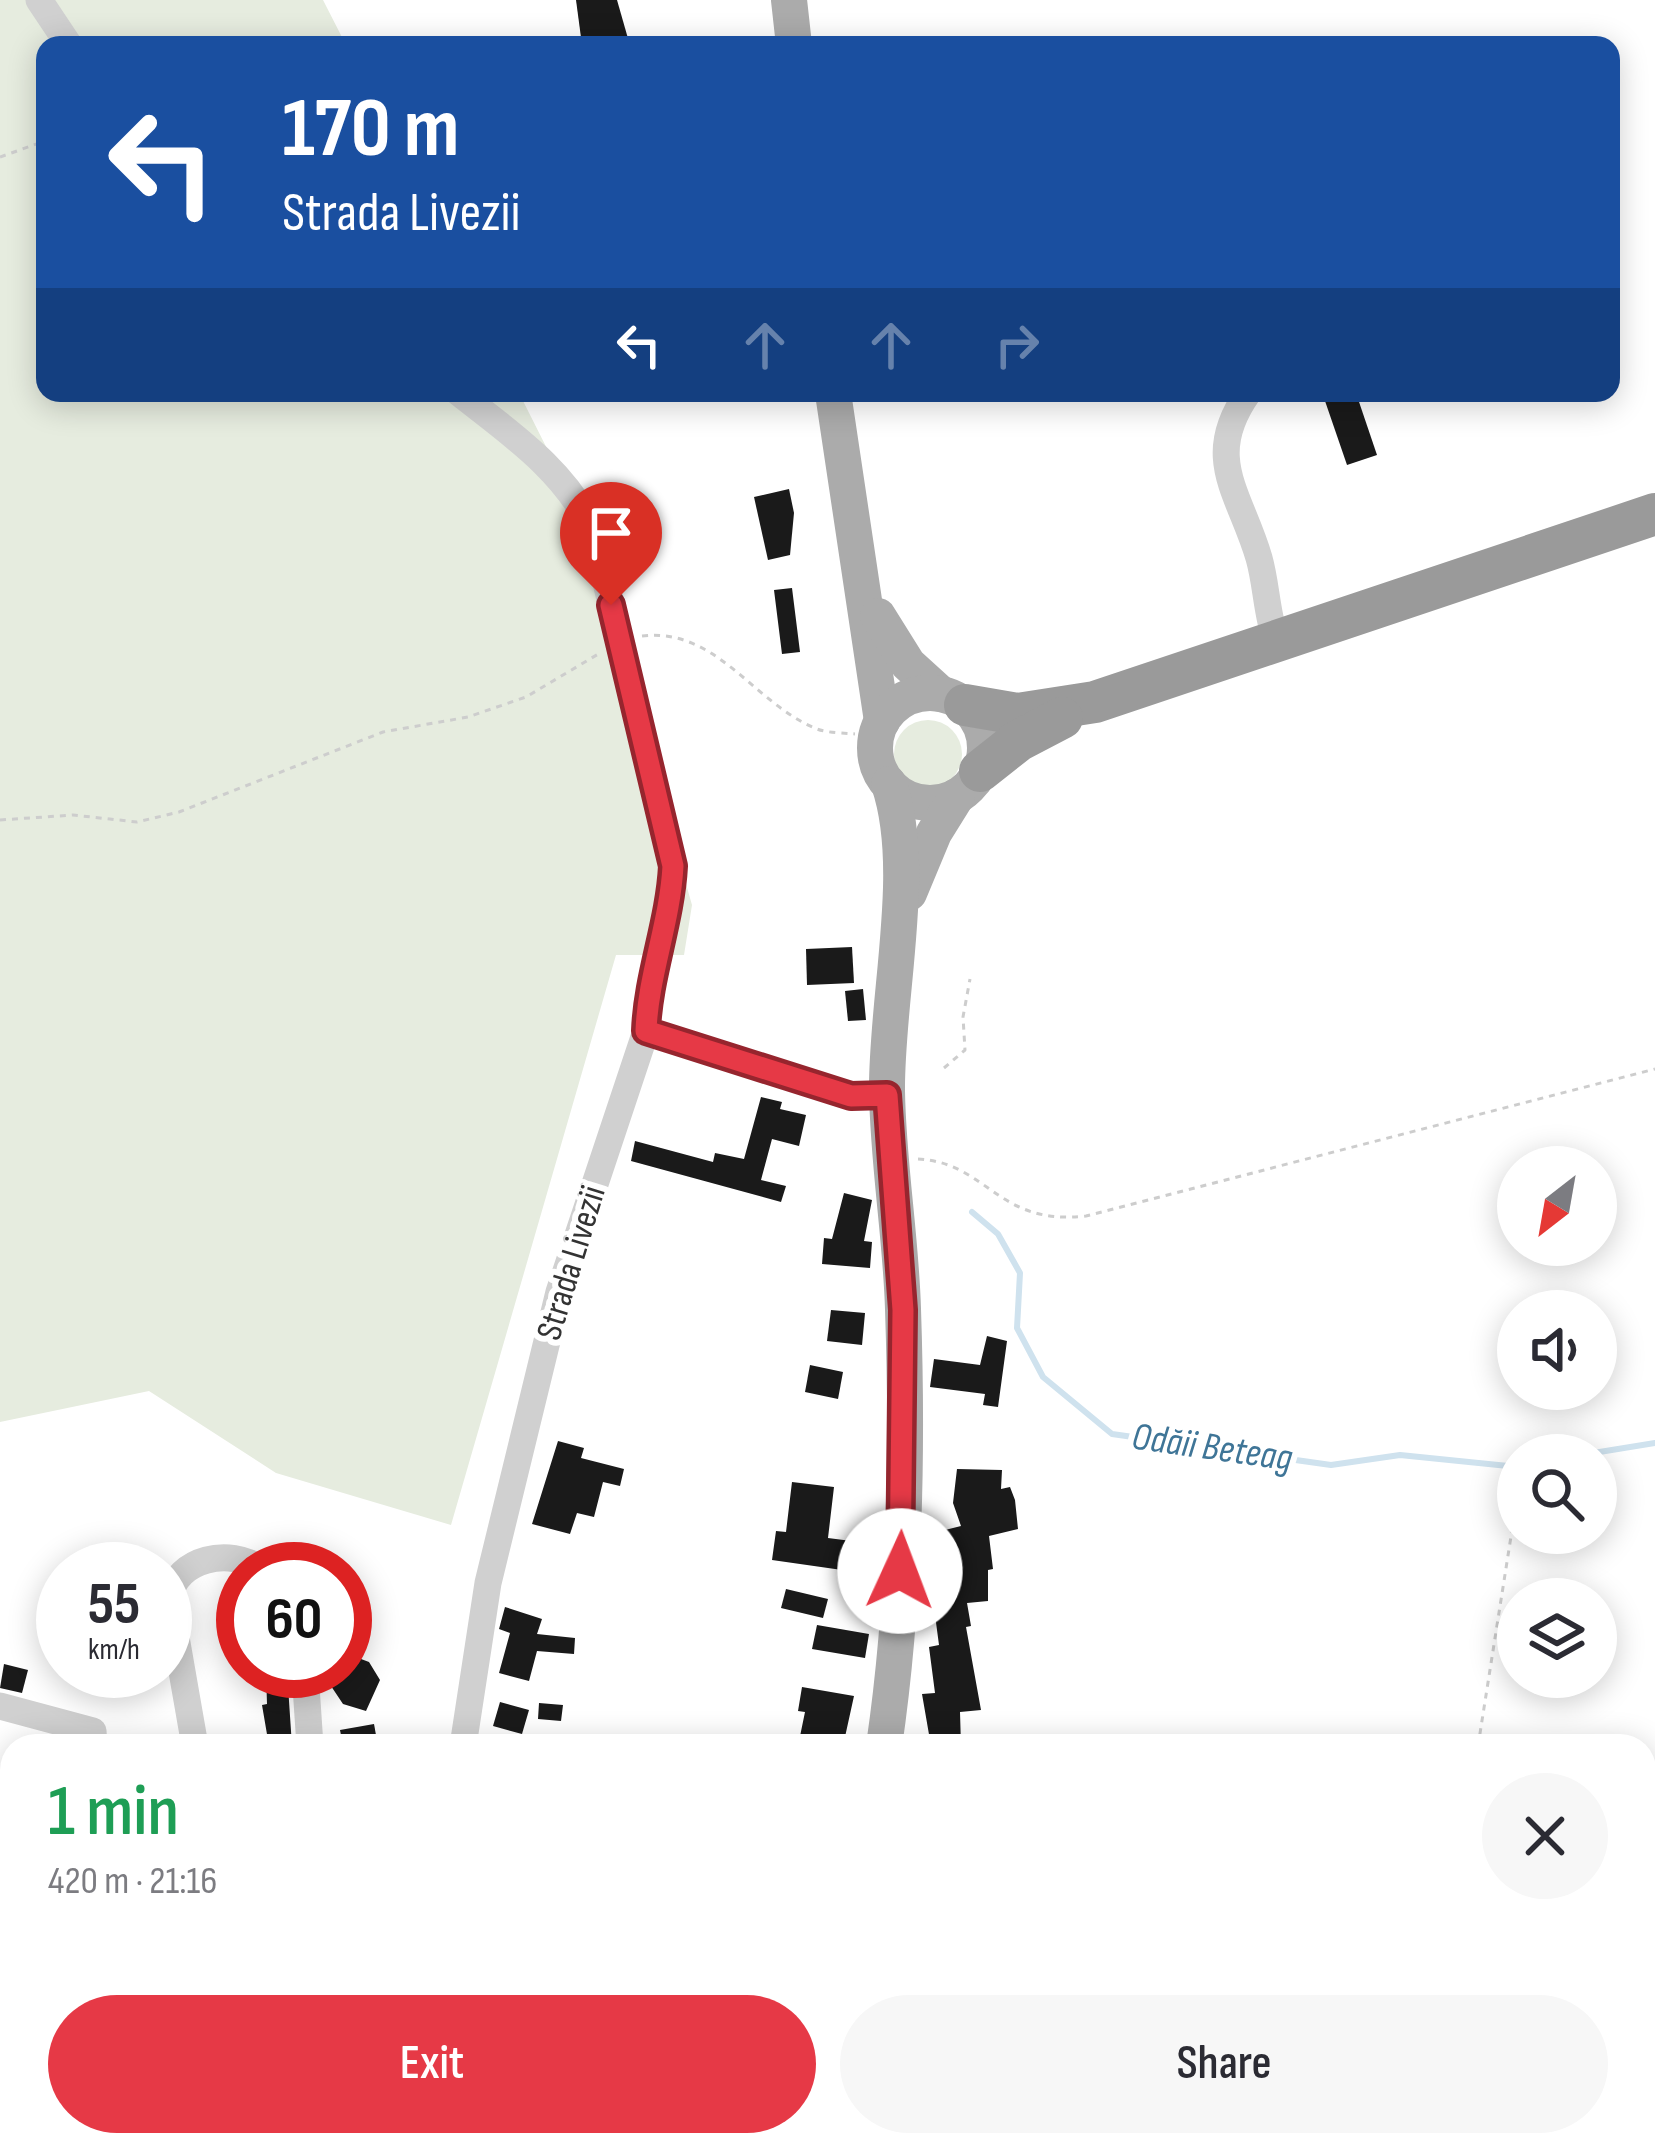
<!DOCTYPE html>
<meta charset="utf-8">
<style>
body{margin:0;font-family:"Sofia Sans Condensed",sans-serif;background:#f7f7f7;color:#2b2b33;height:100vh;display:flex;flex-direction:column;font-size:45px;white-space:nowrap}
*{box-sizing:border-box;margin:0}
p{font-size:39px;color:#7c7c81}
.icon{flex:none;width:66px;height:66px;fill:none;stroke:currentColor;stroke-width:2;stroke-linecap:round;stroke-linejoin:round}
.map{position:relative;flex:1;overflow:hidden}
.sheet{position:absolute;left:0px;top:1734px;width:1656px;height:423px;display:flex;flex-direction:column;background:#fff;border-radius:36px 36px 0 0;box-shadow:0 6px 30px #0003}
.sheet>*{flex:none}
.guide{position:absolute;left:36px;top:36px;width:1584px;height:366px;border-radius:24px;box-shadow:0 6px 30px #0003;background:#1a4fa0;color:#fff;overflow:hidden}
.needle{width:78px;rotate:211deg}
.buttons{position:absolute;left:1497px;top:1146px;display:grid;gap:24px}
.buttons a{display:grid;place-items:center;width:120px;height:120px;border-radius:50%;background:#fff;box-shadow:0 6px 30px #0003;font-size:60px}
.speed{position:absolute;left:36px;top:1542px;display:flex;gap:24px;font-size:60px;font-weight:700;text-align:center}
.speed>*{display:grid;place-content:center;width:156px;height:156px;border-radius:50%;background:#fff;box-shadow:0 6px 30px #0003;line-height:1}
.speed small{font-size:30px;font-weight:400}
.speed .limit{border:18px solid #d22;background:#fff;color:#111}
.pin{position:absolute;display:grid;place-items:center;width:102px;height:102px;color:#fff;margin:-123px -51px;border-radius:50% 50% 50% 0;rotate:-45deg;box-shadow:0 0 12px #0007}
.pin .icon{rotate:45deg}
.me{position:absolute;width:132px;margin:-66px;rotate:2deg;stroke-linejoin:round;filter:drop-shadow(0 0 9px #0008)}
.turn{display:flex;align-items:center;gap:42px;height:252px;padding:0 48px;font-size:54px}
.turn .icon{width:156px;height:156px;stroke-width:2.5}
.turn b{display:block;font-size:84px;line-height:102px}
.lanes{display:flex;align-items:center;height:114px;padding:0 48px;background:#0003;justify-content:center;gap:60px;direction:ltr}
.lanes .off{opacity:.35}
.round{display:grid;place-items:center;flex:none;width:126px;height:126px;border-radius:63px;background:#f7f7f7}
.overview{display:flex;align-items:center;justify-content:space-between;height:204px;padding:0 48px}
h1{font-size:72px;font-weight:600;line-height:90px;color:#1e9e55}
.primary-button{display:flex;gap:24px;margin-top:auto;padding:24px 48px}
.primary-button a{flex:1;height:138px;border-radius:72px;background:#e63946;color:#fff;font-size:48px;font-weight:600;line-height:138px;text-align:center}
.primary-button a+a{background:#f7f7f7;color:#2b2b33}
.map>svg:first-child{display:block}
.green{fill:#e6ecdf}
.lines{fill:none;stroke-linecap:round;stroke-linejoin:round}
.stream{stroke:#cfe2ee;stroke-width:6}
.building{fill:#1a1a1a}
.path{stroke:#cdcdcd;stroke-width:3;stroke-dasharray:6 6;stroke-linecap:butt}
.minor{stroke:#d0d0d0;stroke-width:27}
.major{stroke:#ababab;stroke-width:36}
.highway{stroke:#9a9a9a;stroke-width:42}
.route-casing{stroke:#96252e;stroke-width:30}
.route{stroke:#e63946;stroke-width:21}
.labels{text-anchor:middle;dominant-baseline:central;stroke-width:12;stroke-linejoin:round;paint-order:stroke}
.street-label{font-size:36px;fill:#333;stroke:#fff}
.water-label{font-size:39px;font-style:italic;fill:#3f7597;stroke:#fff}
</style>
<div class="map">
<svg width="1655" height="2155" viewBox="0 0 1655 2155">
<rect width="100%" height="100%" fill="#fff"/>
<g class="green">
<polygon points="0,0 323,0 346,45 45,45 45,393 519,393 582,518 692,905 684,955 616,955 451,1525 276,1473 149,1391 0,1422"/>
<circle cx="928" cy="754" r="34"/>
</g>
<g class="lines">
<g class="stream">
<polyline points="972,1212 998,1234 1020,1273 1017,1328 1043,1377 1112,1434 1331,1465 1400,1455 1518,1467"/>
<polyline points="1581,1455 1655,1443"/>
</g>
</g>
<g class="building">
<polygon points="576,0 617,0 629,42 582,45"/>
<polygon points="1356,393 1377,455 1347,465 1325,401"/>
<polygon points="789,489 794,513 790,555 768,560 754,497"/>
<polygon points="792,588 800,652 782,654 774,590"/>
<polygon points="852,947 854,983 807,985 806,949"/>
<polygon points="863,989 866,1020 848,1021 845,991"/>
<polygon points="761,1097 782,1102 780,1109 806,1115 799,1146 772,1139 761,1180 786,1186 781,1202 631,1161 635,1141 713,1162 715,1153 744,1159"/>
<polygon points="844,1193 872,1200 864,1241 872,1242 870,1268 822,1264 824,1238 832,1239"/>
<polygon points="831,1310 865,1313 862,1345 827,1341"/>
<polygon points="987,1336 1007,1341 998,1407 983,1405 985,1394 930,1387 934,1359 980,1365"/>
<polygon points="810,1365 843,1372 838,1399 805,1392"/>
<polygon points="558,1441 584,1448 581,1458 624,1469 620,1486 603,1482 594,1517 577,1513 570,1534 532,1524"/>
<polygon points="957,1469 1002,1470 1001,1489 1010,1487 1015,1500 1018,1529 989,1536 993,1569 988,1570 988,1601 967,1603 971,1626 966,1627 981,1710 960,1712 961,1746 931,1746 922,1694 935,1693 929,1647 939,1645 935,1615 943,1614 940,1588 948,1588 941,1531 961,1526 953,1503"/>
<polygon points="792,1482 834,1487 828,1538 867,1543 863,1573 772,1560 776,1531 786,1532"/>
<polygon points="311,1552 333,1569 279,1569 299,1553"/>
<polygon points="786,1589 828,1599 823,1618 781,1608"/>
<polygon points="505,1607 542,1619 537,1634 575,1638 574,1654 537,1651 529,1681 499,1673 510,1633 499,1629"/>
<polygon points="817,1625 869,1634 865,1658 812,1649"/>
<polygon points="353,1656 369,1662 380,1680 366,1711 343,1704 331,1686 332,1671 345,1671 345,1661"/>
<polygon points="4,1664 28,1670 22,1693 0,1688"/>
<polygon points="266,1671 287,1671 292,1746 269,1746 262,1705 267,1704"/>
<polygon points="802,1687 854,1696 843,1746 798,1746 805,1712 798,1711"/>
<polygon points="500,1702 529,1710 522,1734 493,1726"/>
<polygon points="539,1703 563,1705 561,1721 538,1719"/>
<polygon points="374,1724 378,1746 343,1746 340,1730"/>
</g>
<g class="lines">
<g class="path">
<polyline points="0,157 45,141"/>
<path d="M 642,636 C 717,627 754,704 817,729 C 828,733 843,733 855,734"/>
<polyline points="0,820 73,815 137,822 179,812 383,732 468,717 526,697 600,653"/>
<polyline points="944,1068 965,1050 963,1017 970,979"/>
<path d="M 918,1159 C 989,1163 996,1226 1086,1216 L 1655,1069"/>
<polyline points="1478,1746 1518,1492"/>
<polyline points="1410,2155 1412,2145"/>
</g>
<g class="minor">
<polyline points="39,0 69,45"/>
<path d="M 459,393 C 511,434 565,470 594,532 L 673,866 C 670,923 648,975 646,1031"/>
<path d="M 1248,393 C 1202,458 1240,493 1259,558 C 1265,579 1266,601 1271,622"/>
<polyline points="305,1671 310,1746"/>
<polyline points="0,1706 93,1731 94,1746"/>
<path d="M 195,1746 L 169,1597 C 178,1558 229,1547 261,1569"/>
<polyline points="463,1746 488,1583 559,1292 646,1031 851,1097 887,1095"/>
<polyline points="252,2145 253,2155"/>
</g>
<g class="major">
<polyline points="789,0 794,45"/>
<polyline points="833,393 882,721"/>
<polyline points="878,616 908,664 941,694"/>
<circle cx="930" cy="748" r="55"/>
<polyline points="909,893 934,833 957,796"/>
<path d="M 884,1746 C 905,1603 908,1454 903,1309 C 901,1237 888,1164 887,1091 C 886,997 918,870 889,784"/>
<polyline points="820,2155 822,2145"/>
</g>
<g class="highway">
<polyline points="965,705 1018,714 1095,702 1655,514"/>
<polyline points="980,771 1018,741 1062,718"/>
</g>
</g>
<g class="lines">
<g class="route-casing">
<path id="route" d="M 611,605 L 673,866 C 670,923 648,975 646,1031 L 851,1096 L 887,1095 L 903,1310 L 900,1571"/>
</g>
<use href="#route" class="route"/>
</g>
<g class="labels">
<g class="street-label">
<text transform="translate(572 1263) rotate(-73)">Strada Livezii</text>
</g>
<g class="water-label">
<text transform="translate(1212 1448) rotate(8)">Odăii Beteag</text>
</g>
</g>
</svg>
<div class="buttons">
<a><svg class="needle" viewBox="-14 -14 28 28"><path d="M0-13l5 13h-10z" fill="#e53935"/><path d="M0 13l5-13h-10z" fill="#7c7c81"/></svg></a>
<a><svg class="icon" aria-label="sound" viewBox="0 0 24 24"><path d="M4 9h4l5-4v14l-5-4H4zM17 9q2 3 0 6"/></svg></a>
<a><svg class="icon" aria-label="search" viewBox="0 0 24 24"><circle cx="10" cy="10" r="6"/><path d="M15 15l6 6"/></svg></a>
<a><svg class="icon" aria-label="layers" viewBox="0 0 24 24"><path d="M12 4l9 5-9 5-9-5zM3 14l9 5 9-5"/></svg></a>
</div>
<div class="speed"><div>55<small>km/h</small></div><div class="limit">60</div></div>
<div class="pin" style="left:611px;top:605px;background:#d93025"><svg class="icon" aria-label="arrive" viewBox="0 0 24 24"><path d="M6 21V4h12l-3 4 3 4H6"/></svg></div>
<svg class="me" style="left:900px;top:1571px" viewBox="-20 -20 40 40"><circle r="19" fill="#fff"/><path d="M0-13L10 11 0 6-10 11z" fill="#e63946"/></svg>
<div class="guide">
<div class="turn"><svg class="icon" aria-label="left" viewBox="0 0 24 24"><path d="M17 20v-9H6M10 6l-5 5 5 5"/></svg><div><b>170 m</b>Strada Livezii</div></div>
<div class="lanes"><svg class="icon" aria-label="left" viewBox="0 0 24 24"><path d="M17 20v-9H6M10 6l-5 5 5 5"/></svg><svg class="icon off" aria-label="ahead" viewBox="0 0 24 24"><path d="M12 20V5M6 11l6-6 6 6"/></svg><svg class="icon off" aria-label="ahead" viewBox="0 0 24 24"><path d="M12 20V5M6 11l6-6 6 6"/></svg><svg class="icon off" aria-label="right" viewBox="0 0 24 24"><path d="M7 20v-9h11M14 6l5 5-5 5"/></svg></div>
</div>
<section class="sheet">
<div class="overview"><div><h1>1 min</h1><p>420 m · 21:16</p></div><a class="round"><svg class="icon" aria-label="close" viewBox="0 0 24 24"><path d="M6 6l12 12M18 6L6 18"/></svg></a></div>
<div class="primary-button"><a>Exit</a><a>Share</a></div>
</section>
</div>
